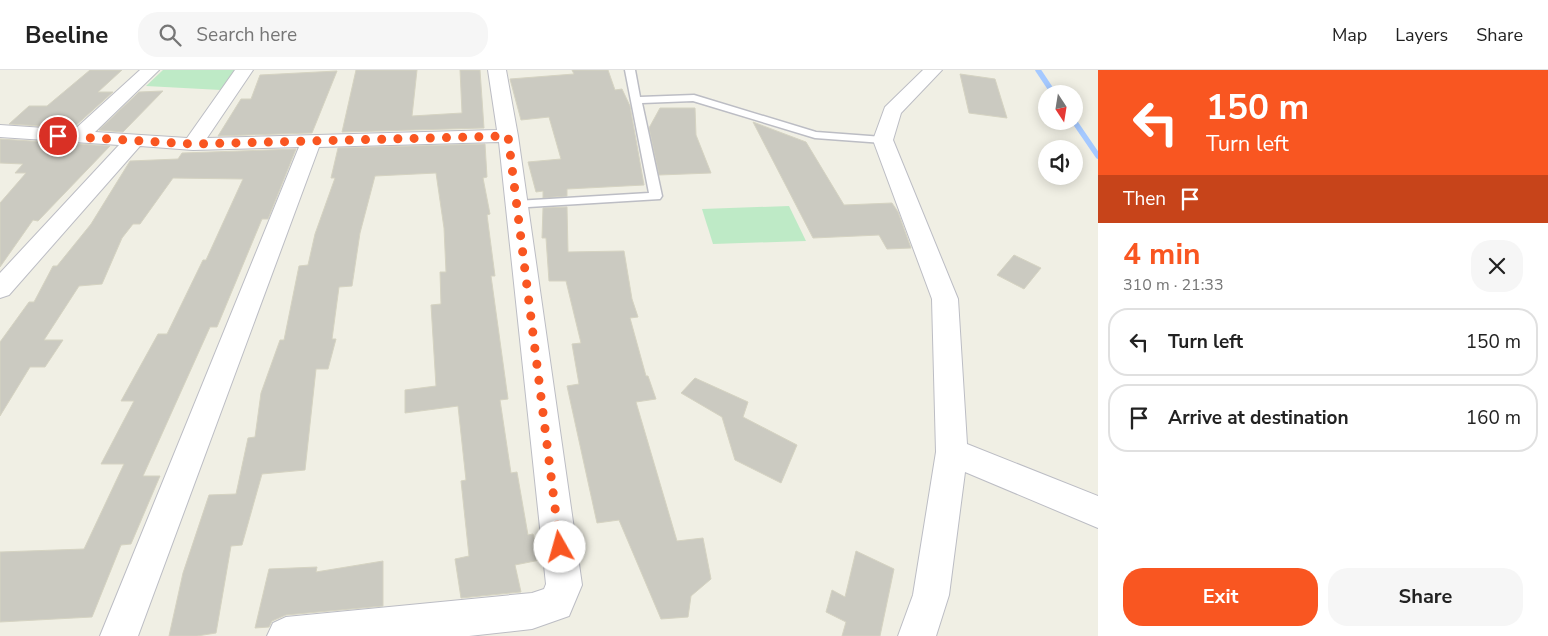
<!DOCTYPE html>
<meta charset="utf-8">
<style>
body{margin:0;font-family:"Nunito Sans",sans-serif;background:#f6f6f6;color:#222;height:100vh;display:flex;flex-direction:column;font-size:19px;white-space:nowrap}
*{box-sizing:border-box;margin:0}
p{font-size:16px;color:#767676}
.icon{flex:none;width:28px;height:28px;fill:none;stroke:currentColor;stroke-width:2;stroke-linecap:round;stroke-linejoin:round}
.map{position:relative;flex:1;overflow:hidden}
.details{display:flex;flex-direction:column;background:#fff;width:450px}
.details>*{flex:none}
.guide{background:#f95621;color:#fff;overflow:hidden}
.needle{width:32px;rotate:168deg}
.tools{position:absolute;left:1038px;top:15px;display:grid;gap:10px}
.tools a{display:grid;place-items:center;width:45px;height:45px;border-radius:50%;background:#fff;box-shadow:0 2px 12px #0003;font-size:25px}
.pin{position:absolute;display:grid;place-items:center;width:42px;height:42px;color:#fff;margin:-21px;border:2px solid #fff;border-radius:50%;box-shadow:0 1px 5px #0007}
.me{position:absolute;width:55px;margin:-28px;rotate:353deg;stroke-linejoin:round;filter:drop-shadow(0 0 4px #0008)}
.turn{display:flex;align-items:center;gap:18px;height:105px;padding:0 25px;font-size:22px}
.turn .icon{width:65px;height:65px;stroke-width:2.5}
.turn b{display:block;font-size:35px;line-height:42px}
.then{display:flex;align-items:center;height:48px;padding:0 25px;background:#0003;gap:10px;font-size:19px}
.round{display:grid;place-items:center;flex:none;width:52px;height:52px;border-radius:20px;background:#f6f6f6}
.headline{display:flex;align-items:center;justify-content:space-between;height:85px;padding:0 25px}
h1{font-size:30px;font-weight:700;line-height:38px;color:#f95621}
.action{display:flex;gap:10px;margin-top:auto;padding:10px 25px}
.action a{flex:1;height:58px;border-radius:20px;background:#f95621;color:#fff;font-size:20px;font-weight:700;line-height:58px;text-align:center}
.action a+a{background:#f6f6f6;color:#222}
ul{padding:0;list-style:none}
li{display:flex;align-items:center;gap:15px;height:68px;margin:0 10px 8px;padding:0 15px;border:2px solid #e0e0e0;border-radius:20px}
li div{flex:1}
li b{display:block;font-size:19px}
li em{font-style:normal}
header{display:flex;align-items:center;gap:30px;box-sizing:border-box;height:70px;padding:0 25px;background:#fff;border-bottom:1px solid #e0e0e0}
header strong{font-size:24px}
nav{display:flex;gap:28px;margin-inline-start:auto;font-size:18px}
.search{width:350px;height:45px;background:#f6f6f6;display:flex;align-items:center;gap:12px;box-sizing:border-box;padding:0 18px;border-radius:20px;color:#767676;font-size:19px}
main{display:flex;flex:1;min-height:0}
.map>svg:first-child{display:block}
.green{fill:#beeac6}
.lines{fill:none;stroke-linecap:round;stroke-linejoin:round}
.stream{stroke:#a5c9ff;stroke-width:5.5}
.building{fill:#cbcac1;stroke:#d5d3c2}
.lane-casing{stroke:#bcbdc4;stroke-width:3}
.street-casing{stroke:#bcbdc4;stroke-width:2}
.lane{fill:#fff;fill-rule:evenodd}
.street{fill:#fff;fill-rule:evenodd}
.route{stroke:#f95621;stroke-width:9;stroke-dasharray:0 16.2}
</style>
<header>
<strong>Beeline</strong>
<div class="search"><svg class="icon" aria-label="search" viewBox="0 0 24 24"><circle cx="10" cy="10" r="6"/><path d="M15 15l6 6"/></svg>Search here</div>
<nav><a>Map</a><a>Layers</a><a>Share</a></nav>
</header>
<main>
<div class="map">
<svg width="1098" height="566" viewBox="0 0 1098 566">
<rect width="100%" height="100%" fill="#f0efe4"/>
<g class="green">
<polygon points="163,0 236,0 221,20 146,16"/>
<polygon points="789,136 806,171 713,174 702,139"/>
</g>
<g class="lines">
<g class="stream">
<polyline points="1038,0 1054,24"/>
<polyline points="1074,51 1098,86"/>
</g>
</g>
<g class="building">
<polygon points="90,0 122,0 98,22 113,22 73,58 9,54 29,36 47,36"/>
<polygon points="356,0 417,0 412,46 462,43 460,0 480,0 484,58 342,62"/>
<polygon points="572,0 608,0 615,20 622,19 630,36 644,115 567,119 567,126 543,128 543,121 536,122 528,92 561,89 549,47 521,50 510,9 574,4"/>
<polygon points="337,1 312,63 218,66 241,29 251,29 260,5"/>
<polygon points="960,4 995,9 1007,48 969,43"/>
<polygon points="163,21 123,62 99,60 139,22"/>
<polygon points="660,38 695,38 696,65 711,103 659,105 649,58"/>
<polygon points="753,52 806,72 844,135 892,133 898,142 911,178 887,179 879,165 813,168"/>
<polygon points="0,69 110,76 38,151 33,150 0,197 0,133 26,103 15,103 23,94 0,93"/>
<polygon points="485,74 487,107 483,108 490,144 487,145 495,206 491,206 508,329 500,330 511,403 517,402 528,465 533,464 540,490 515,495 521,522 461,528 455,489 469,486 461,411 466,410 458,336 405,343 405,320 436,316 431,235 441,234 440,202 446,202 444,158 436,103 375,106 360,163 352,216 339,217 332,269 336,269 328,299 316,299 305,400 262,404 242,475 231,476 216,563 197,566 169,566 183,503 209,425 236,424 248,368 255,367 261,323 280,270 284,270 299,196 308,195 315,164 335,108 331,108 338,78"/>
<polygon points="296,79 268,149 262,149 217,257 210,257 143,406 160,406 131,474 121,475 92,547 0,552 0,482 84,479 124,394 101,394 134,331 121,331 158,264 167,264 203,190 206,190 243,109 173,108 140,154 133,154 122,168 102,214 79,216 44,270 63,270 45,297 30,297 0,346 0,272 29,232 34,232 53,196 57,196 91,154 130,91 178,89 182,83"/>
<polygon points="567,137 568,182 624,181 632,229 638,247 630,248 646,306 648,306 656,329 636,332 677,471 703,468 711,509 691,526 688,547 661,549 619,450 597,453 567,316 579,314 572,274 581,273 566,211 549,211 546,168 542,168 543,138"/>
<polygon points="1014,185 1041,198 1024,219 997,205"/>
<polygon points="695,308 748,332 743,347 797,375 781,413 735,390 722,347 681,323"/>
<polygon points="856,481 894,499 880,566 842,566 846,552 826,542 832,520 845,527"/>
<polygon points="383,491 383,536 286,545 272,551 269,557 255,558 269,499 317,497 316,502"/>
</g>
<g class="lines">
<g class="lane-casing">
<polygon id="lane" points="625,0 635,0 640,27 694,25 816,62 883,67 888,70 883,73 815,68 693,31 642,33 662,126 660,129 512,138 510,135 512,132 516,131 649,123"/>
</g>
<g class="street-casing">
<g id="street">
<polygon points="140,0 159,0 95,62 187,68 235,0 253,0 207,68 497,60 488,0 506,0 518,66 582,515 569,546 532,559 469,566 267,566 273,553 286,547 532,523 544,519 546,514 499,72 319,77 138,566 100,566 299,77 193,80 140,76 9,225 0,228 0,203 119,75 0,67 0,55 74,60"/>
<polygon points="923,0 942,0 901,43 893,70 958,229 967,374 1098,426 1098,458 965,402 949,525 936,566 898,566 913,525 936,382 932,229 873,70 885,37"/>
</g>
</g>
<use href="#lane" class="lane"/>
<use href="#street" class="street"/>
</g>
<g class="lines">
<polyline class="route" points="58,66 193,74 508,66 560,477"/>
</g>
</svg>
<div class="tools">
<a><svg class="needle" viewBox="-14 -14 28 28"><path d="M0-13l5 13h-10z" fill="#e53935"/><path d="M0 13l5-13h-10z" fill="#767676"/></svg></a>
<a><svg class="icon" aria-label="sound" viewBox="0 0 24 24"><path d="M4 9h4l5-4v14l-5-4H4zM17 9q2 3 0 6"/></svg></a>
</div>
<div class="pin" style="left:58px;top:66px;background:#d93025"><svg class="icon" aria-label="arrive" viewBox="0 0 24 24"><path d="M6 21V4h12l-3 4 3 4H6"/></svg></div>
<svg class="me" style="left:560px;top:477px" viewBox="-20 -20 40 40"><circle r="19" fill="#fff"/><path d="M0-13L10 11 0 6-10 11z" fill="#f95621"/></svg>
</div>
<section class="details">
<div class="guide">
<div class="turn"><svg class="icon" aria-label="left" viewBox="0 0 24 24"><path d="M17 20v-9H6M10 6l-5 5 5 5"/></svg><div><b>150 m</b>Turn left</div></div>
<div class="then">Then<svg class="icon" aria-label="arrive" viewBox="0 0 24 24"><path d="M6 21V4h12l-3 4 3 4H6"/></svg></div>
</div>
<div class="headline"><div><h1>4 min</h1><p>310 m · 21:33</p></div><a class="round"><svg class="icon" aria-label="close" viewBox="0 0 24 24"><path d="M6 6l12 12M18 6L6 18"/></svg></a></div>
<ul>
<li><svg class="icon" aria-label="left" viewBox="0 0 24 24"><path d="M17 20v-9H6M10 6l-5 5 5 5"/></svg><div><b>Turn left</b></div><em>150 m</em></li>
<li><svg class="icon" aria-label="arrive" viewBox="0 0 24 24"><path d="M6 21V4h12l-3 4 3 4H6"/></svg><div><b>Arrive at destination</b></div><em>160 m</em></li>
</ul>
<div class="action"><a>Exit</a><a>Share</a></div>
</section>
</main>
